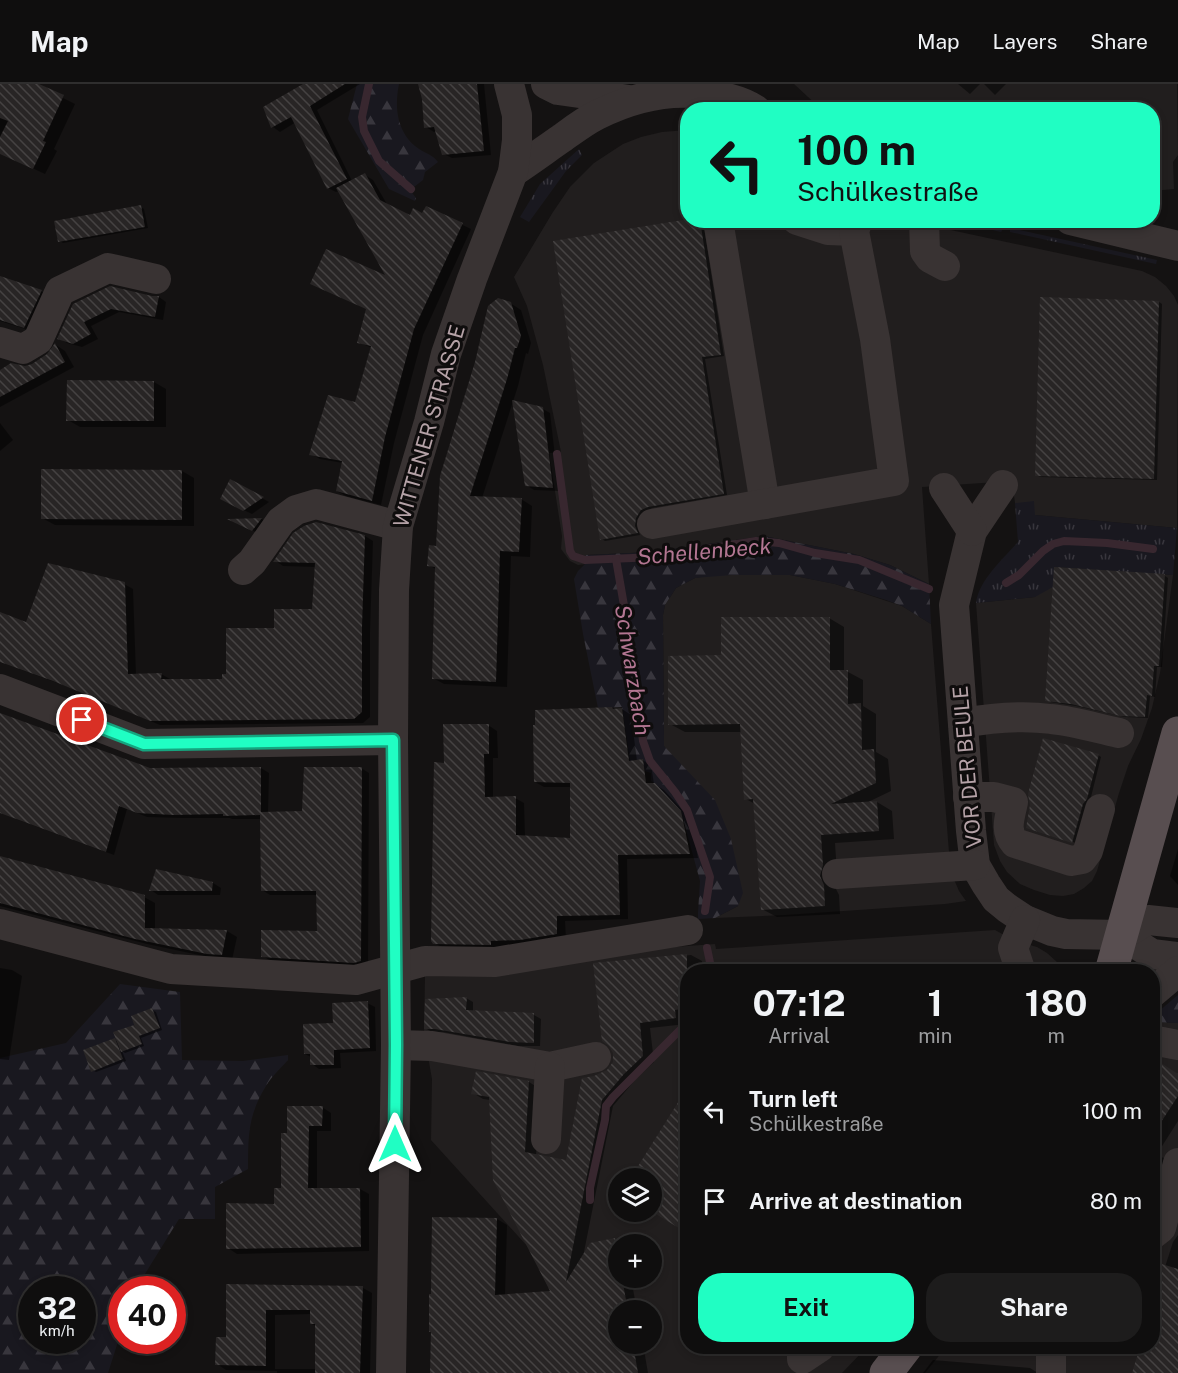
<!DOCTYPE html>
<meta charset="utf-8">
<style>
body{margin:0;font-family:"Public Sans",sans-serif;background:#1d1c1c;color:#f1f3f6;height:100vh;display:flex;flex-direction:column;font-size:22px;white-space:nowrap}
*{box-sizing:border-box;margin:0}
p{font-size:20px;color:#9b9c9e}
.icon{flex:none;width:33px;height:33px;fill:none;stroke:currentColor;stroke-width:2;stroke-linecap:round;stroke-linejoin:round}
.map{position:relative;flex:1;overflow:hidden}
.side{position:absolute;left:680px;top:880px;width:480px;height:390px;display:flex;flex-direction:column;background:#0f0e0e;border-radius:24px;box-shadow:0 3px 9px #0003,0 0 0 2px #2f2e2e}
.side>*{flex:none}
.banner{position:absolute;left:680px;top:18px;width:480px;height:126px;border-radius:24px;box-shadow:0 3px 9px #0003,0 0 0 2px #2f2e2e;background:#20fec3;color:#111;overflow:hidden}
.tools{position:absolute;left:608px;top:1084px;display:grid;gap:12px}
.tools a{display:grid;place-items:center;width:54px;height:54px;border-radius:50%;background:#0f0e0e;box-shadow:0 3px 9px #0003,0 0 0 2px #2f2e2e;font-size:30px}
.speed{position:absolute;left:18px;top:1192px;display:flex;gap:12px;font-size:30px;font-weight:700;text-align:center}
.speed>*{display:grid;place-content:center;width:78px;height:78px;border-radius:50%;background:#0f0e0e;box-shadow:0 3px 9px #0003,0 0 0 2px #2f2e2e;line-height:1}
.speed small{font-size:15px;font-weight:400}
.speed .limit{border:9px solid #d22;background:#fff;color:#111}
.pin{position:absolute;display:grid;place-items:center;width:51px;height:51px;color:#fff;margin:-26px;border:3px solid #fff;border-radius:50%;box-shadow:0 2px 6px #0007}
.me{position:absolute;width:66px;margin:-33px;rotate:0deg;stroke-linejoin:round;filter:drop-shadow(0 0 4px #0008)}
.turn{display:flex;align-items:center;gap:21px;height:126px;padding:0 18px;font-size:27px}
.turn .icon{width:78px;height:78px;stroke-width:2.5}
.turn b{display:block;font-size:42px;line-height:51px}
.eta{display:flex;justify-content:space-evenly;align-items:center;height:102px;text-align:center}
.eta b{font-size:36px;font-weight:700;line-height:42px}
.button{display:flex;gap:12px;margin-top:auto;padding:12px 18px}
.button a{flex:1;height:69px;border-radius:24px;background:#20fec3;color:#111;font-size:24px;font-weight:700;line-height:69px;text-align:center}
.button a+a{background:#1d1c1c;color:#f1f3f6}
ul{padding:0;list-style:none}
li{display:flex;align-items:center;gap:18px;height:90px;padding:0 18px}
li div{flex:1}
li b{display:block;font-size:22px}
li em{font-style:normal}
header{display:flex;align-items:center;gap:36px;box-sizing:border-box;height:84px;padding:0 30px;background:#0f0e0e;border-bottom:2px solid #2f2e2e}
header strong{font-size:28px}
nav{display:flex;gap:33px;margin-inline-start:auto;font-size:21px}
.map>svg:first-child{display:block}
.built{fill:#211e1e;fill-rule:evenodd}
.grass{fill:url(#grass-tufts)}
.forest{fill:url(#forest-firs);fill-rule:evenodd}
.shadow{fill:#0007;fill-rule:evenodd}
.lines{fill:none;stroke-linecap:round;stroke-linejoin:round}
.stream{stroke:#38272f;stroke-width:8}
.building{fill:url(#building-back-hatch)}
.minor{stroke:#393333;stroke-width:30}
.major{stroke:#584e50;stroke-width:33}
.route-casing{stroke:#15a57f;stroke-width:15}
.route{stroke:#20fec3;stroke-width:10}
.labels{text-anchor:middle;dominant-baseline:central;stroke-width:6;stroke-linejoin:round;paint-order:stroke}
.street-label{font-size:21px;fill:#b5a2a7;stroke:#0f0d0d}
.water-label{font-size:22px;font-style:italic;fill:#b37692;stroke:#0f0d0d}
</style>
<header>
<strong>Map</strong>
<nav><a>Map</a><a>Layers</a><a>Share</a></nav>
</header>
<div class="map">
<svg width="1178" height="1289" viewBox="0 0 1178 1289">
<defs>
<pattern id="grass-tufts" width="24" height="20" patternUnits="userSpaceOnUse" patternTransform="scale(1.5)"><rect width="24" height="20" fill="#19181f"/><path d="M3 7l-1-3M5 7V3M7 7l1-3M15 17l-1-3M17 17v-4M19 17l1-3" fill="none" stroke="#38363d"/></pattern>
<pattern id="forest-firs" width="22" height="20" patternUnits="userSpaceOnUse" patternTransform="scale(1.5)"><rect width="22" height="20" fill="#19181f"/><path d="M5 1l3.5 6h-7zM16 11l3.5 6h-7z" fill="#38363d"/></pattern>
<pattern id="building-back-hatch" width="6" height="6" patternUnits="userSpaceOnUse" patternTransform="scale(1.5)"><rect width="6" height="6" fill="#282525"/><path d="M-1 5l2 2M0 0l6 6M5-1l2 2" fill="none" stroke="#454242"/></pattern>
</defs>
<rect width="100%" height="100%" fill="#141212"/>
<g class="built">
<polygon points="794,0 1177,0 1178,71 1173,78 1174,105 1152,107 1152,26 821,25"/>
<polygon points="687,46 687,136 909,137 1142,187 1155,193 1166,202 1174,212 1178,221 1177,444 1035,431 1015,419 1012,397 922,403 929,500 890,481 854,470 764,452 652,468 587,471 586,480 578,481 570,477 561,465 562,452 549,369 561,368 543,281 527,222 514,193 553,128 570,103 594,79 623,60 641,53 662,48"/>
<polygon points="1055,483 1173,491 1160,589 1152,624 1141,655 1128,682 1119,709 1097,787 1092,797 1084,804 1074,810 1063,812 1050,811 1034,806 1020,800 1007,788 1000,777 994,761 976,519 1035,513"/>
<polygon points="714,491 790,491 835,500 902,522 931,540 949,768 953,793 959,807 966,817 945,820 786,831 715,834 738,822 664,662 663,531 665,521 676,504 695,494"/>
<path d="M 995,846 L 1013,856 L 1037,863 L 1047,869 L 1057,878 L 1060,888 L 687,888 L 687,1263 L 867,1263 L 842,1289 L 564,1289 L 551,1208 L 528,1163 L 431,1056 L 432,995 L 424,950 L 425,892 L 633,866 L 715,860 L 716,865 ZM 618,1095 L 651,1095 L 651,1128 L 618,1128 ZM 618,1161 L 651,1161 L 651,1194 L 618,1194 ZM 618,1227 L 651,1227 L 651,1260 L 618,1260 Z"/>
<polygon points="1152,938 1178,939 1178,1289 925,1289 946,1263 1152,1263"/>
</g>
<g class="grass">
<polygon points="579,65 582,71 566,87 529,138 520,133 540,100"/>
<polygon points="955,137 975,137 1004,143 1001,148"/>
<polygon points="1010,144 1157,176 1156,180 1010,148"/>
<path d="M 1034,417 L 1035,431 L 1177,444 L 1173,491 L 1055,483 L 1053,503 L 1035,513 L 976,519 C 979,496 1003,475 1018,458 L 1015,419 Z"/>
</g>
<g class="forest">
<path d="M 357,0 L 399,0 C 394,24 397,50 419,65 C 427,70 433,71 438,78 L 425,88 L 423,96 L 410,106 L 416,114 L 415,117 L 389,105 L 348,35 Z"/>
<polygon points="764,452 854,470 890,481 929,500 931,540 902,522 886,516 835,500 790,491 732,491 695,494 676,504 665,521 663,531 664,662 715,716 731,755 743,809 738,822 715,834 698,835 698,829 700,797 681,727 656,700 651,697 651,689 645,687 643,675 630,677 622,623 598,624 583,550 574,495 578,487 585,480 586,471 652,468"/>
<path d="M 120,900 L 180,908 L 182,976 L 243,977 L 288,971 L 288,976 C 281,984 272,992 266,1002 C 248,1031 248,1052 248,1085 L 215,1103 L 215,1135 L 179,1135 L 135,1206 L 122,1206 L 121,1248 L 108,1289 L 0,1289 L 0,974 L 66,959 ZM 32,1206 L 82,1206 L 82,1257 L 32,1257 Z"/>
<polygon points="1178,911 1178,939 1152,938 1152,933"/>
</g>
<g class="shadow">
<polygon points="0,0 35,0 75,20 54,65 57,67 45,90 0,69"/>
<polygon points="305,0 360,0 317,26 352,97 365,91 373,96 388,122 410,133 423,131 427,124 471,145 423,251 394,359 381,421 346,412 337,407 343,379 320,375 311,370 356,320 372,264 358,258 389,194 339,107 336,108 328,104 296,38 280,48 273,43 265,24"/>
<polygon points="420,0 484,0 491,71 452,74 444,70 437,47 434,48 426,43 423,15"/>
<polygon points="958,0 980,0 970,10"/>
<polygon points="984,0 1006,0 995,11"/>
<polygon points="141,123 144,125 148,144 63,159 60,157"/>
<polygon points="691,136 703,137 724,272 705,275 727,411 652,424 645,428 639,436 638,445 640,451 605,457 602,455"/>
<polygon points="0,194 41,207 49,212 32,247 0,237"/>
<polygon points="152,213 159,213 166,218 163,236 119,228 91,242 98,255 82,263 67,259 59,254 74,221"/>
<polygon points="1159,218 1162,220 1157,396 1040,393 1036,391"/>
<polygon points="510,219 521,226 531,259 528,270 526,269 518,302 482,414 521,415 532,422 530,473 511,472 507,603 444,600 433,594 437,486 429,481 438,464"/>
<polygon points="56,261 65,267 74,283 0,323 0,287 33,281 48,271"/>
<polygon points="68,297 154,298 166,305 166,343 80,343 68,336"/>
<polygon points="543,325 550,329 559,407 534,406 526,401"/>
<polygon points="0,339 13,356 0,367"/>
<polygon points="182,387 194,394 194,442 55,441 42,434"/>
<polygon points="231,397 269,418 252,430 229,419"/>
<polygon points="262,435 269,439 261,451 233,436"/>
<polygon points="365,452 373,457 370,548 370,633 363,639 160,641 63,601 0,578 0,530 27,540 124,500 133,505 136,591 161,590 170,595 223,597 275,545 313,526 316,483 283,482 276,477"/>
<polygon points="1165,492 1168,494 1162,583 1157,583 1155,613 1150,612 1148,634 1125,633 1076,622 1050,618 1047,616"/>
<polygon points="829,534 844,543 844,588 848,588 863,596 863,622 876,630 876,668 888,675 891,707 866,719 877,718 892,727 894,755 835,759 837,790 834,801 839,811 840,830 777,833 762,825 755,720 746,715 742,648 685,648 670,640 723,573"/>
<polygon points="612,624 616,626 622,625 631,631 637,677 642,676 651,681 654,700 664,706 690,734 698,774 627,775 628,835 565,837 566,855 530,861 499,862 499,865 444,864 434,859 445,680 488,641 497,647 498,674 493,674 493,714 515,714 524,719 525,753 571,756 571,703 544,703 535,698"/>
<polygon points="0,630 149,685 261,684 269,689 268,729 304,729 361,684 369,689 368,881 363,882 271,877 263,872 319,849 318,811 270,811 262,806 261,735 232,735 230,734 182,734 147,733 127,725 114,771 16,735 0,727"/>
<polygon points="1098,671 1101,673 1090,717 1076,759 1029,744"/>
<polygon points="1178,765 1178,801 1170,792"/>
<polygon points="0,774 144,813 155,819 155,846 227,847 237,853 232,876 218,875 147,860 0,822"/>
<polygon points="157,787 213,799 221,804 220,811 158,811 151,806"/>
<polygon points="691,871 702,877 703,888 687,888 686,940 650,944 654,978 635,996 613,1022 583,1173 615,1156 624,1161 618,1161 618,1194 631,1194 637,1227 618,1227 618,1260 643,1260 648,1289 432,1289 497,1135 507,1141 505,1212 552,1208 490,1016 483,1015 473,1009 529,998 540,1005 536,1072 567,1077 594,993 608,987 614,978 614,968 594,881"/>
<polygon points="0,884 12,886 22,892 9,976 0,975"/>
<polygon points="466,914 473,918 473,928 534,931 541,935 540,962 518,962 443,948 432,948 425,944"/>
<polygon points="367,919 375,923 376,967 340,969 341,984 319,985 312,980 311,973 305,970 335,940"/>
<polygon points="152,926 156,928 162,946 141,954 144,962 125,969 122,967 126,977 96,988 92,986 115,956 119,958 134,942 137,944"/>
<polygon points="1178,991 1178,1037 1157,1070 1168,1077 1152,1101 1152,996"/>
<polygon points="322,1023 331,1029 331,1047 317,1047 317,1105 360,1105 369,1110 369,1167 237,1170 228,1164 276,1121 282,1105 288,1051"/>
<polygon points="1178,1151 1178,1289 1133,1289 1141,1263 1152,1263 1152,1179 1165,1183 1173,1158"/>
<path d="M 228,1201 L 363,1204 L 372,1209 L 370,1289 L 277,1289 L 277,1287 L 226,1286 L 217,1280 L 227,1255 ZM 312,1230 L 312,1240 L 316,1242 L 316,1285 L 275,1285 L 275,1231 Z"/>
<polygon points="933,1276 1030,1284 1038,1289 923,1289"/>
</g>
<g class="lines">
<g class="stream">
<polyline points="369,0 362,33 364,47 379,77 411,105"/>
<polyline points="557,370 570,467 573,472 585,476 656,473 756,457 779,459 815,469 859,476 929,505"/>
<polyline points="616,475 633,574 643,657 650,677 675,708 687,726 710,793 705,827"/>
<polyline points="1006,499 1019,491 1043,467 1053,460 1064,457 1107,459 1153,465"/>
<polyline points="707,864 712,888"/>
<polyline points="590,1116 590,1104 605,1036 606,1022 613,1013 687,939"/>
</g>
</g>
<g class="building">
<polygon points="0,0 39,0 64,11 43,57 46,58 33,85 0,70 0,53 8,37 0,34"/>
<polygon points="303,0 345,0 310,22 347,95 327,105 291,33 271,44 263,23"/>
<polygon points="418,0 477,0 484,67 442,71 434,43 424,44 422,15"/>
<polygon points="365,89 380,116 410,131 413,124 422,129 426,122 463,139 414,245 385,353 372,417 336,407 342,377 309,371 328,311 355,318 371,262 357,259 366,225 310,200 326,165 385,191 336,104"/>
<polygon points="141,121 145,143 58,158 54,137"/>
<polygon points="683,136 700,136 721,271 702,273 724,410 648,423 641,426 636,434 635,442 638,449 600,456 553,157"/>
<polygon points="0,192 42,206 24,244 0,236"/>
<polygon points="110,202 152,212 159,212 155,233 111,225 84,238 91,250 73,260 57,255 73,220"/>
<polygon points="1040,213 1159,217 1154,395 1035,392"/>
<polygon points="498,214 511,218 521,252 517,264 515,264 507,295 470,412 522,414 519,468 500,467 496,598 432,595 435,483 427,482 429,461 436,462 440,392 475,278 488,222"/>
<polygon points="55,259 65,278 0,313 0,286 11,279 25,282 32,280 47,270"/>
<polygon points="67,296 154,297 154,337 66,337"/>
<polygon points="512,316 543,323 553,404 525,402"/>
<polygon points="41,385 182,386 182,436 41,435"/>
<polygon points="230,395 264,413 243,427 220,415"/>
<polygon points="262,434 252,447 227,435"/>
<polygon points="316,438 365,451 362,543 362,628 354,635 150,637 53,597 0,578 0,528 26,538 48,479 125,498 128,590 162,589 161,595 222,595 222,590 226,590 226,544 274,544 274,525 312,525 315,479 273,478 293,449 304,442"/>
<polygon points="1054,483 1165,490 1159,582 1154,582 1152,612 1147,611 1145,633 1120,632 1071,620 1045,617"/>
<polygon points="721,533 830,533 830,586 848,586 848,620 861,619 862,666 874,665 876,699 831,720 877,717 879,747 821,751 823,781 820,792 824,801 825,822 761,826 753,715 744,716 740,640 668,641 668,572 721,571"/>
<polygon points="612,623 613,625 622,624 629,677 643,675 646,699 655,699 681,727 690,770 618,771 620,831 557,832 557,850 520,856 491,857 491,861 433,860 431,857 434,678 444,679 443,640 489,640 489,670 484,670 485,713 516,712 516,751 570,754 570,699 534,698 533,641 535,641 535,626"/>
<polygon points="0,629 150,684 261,683 261,728 302,727 304,683 362,683 361,877 354,879 261,873 261,846 317,847 316,807 261,807 260,731 223,732 223,730 173,731 137,729 119,722 106,768 0,729"/>
<polygon points="1043,654 1099,670 1087,715 1083,720 1072,759 1026,744 1030,721 1028,710"/>
<polygon points="0,772 145,811 145,844 227,846 222,871 207,870 135,855 0,819"/>
<polygon points="156,785 213,798 212,807 149,807"/>
<polygon points="687,870 687,924 675,926 676,934 640,939 643,972 624,990 602,1016 566,1198 590,1159 615,1154 618,1170 618,1194 622,1194 628,1227 618,1227 618,1260 633,1260 638,1289 430,1289 431,1248 429,1248 429,1210 431,1210 432,1133 497,1134 495,1211 550,1207 493,1096 489,1013 471,1010 476,987 529,997 525,1068 566,1076 582,994 594,992 607,986 613,978 613,969 609,962 602,957 593,879"/>
<polygon points="467,913 466,926 534,929 534,959 510,958 435,945 424,945 425,915"/>
<polygon points="368,917 370,964 334,966 334,981 310,981 310,970 304,970 303,940 333,939 332,919"/>
<polygon points="152,924 160,944 139,952 142,960 121,968 113,948 134,941 136,946 131,932"/>
<polygon points="115,954 123,975 91,988 83,966"/>
<polygon points="1161,979 1178,990 1178,1012 1152,1052 1152,993"/>
<polygon points="687,1004 687,1149 651,1127 651,1095 630,1095"/>
<polygon points="287,1022 323,1022 322,1042 309,1042 308,1104 360,1104 361,1163 226,1165 226,1119 274,1120 274,1104 281,1104 281,1049 287,1049"/>
<polygon points="1152,1177 1178,1185 1178,1289 1132,1289 1140,1263 1152,1263"/>
<polygon points="226,1200 363,1202 360,1289 315,1289 315,1240 310,1240 310,1226 266,1226 266,1282 215,1281 216,1253 226,1253"/>
</g>
<g class="lines">
<g class="minor">
<polyline points="546,0 558,6 629,16"/>
<path d="M 513,88 C 530,77 546,65 562,54 C 573,46 585,37 597,31 C 631,14 667,5 704,10 C 722,12 741,16 756,26"/>
<polyline points="718,136 765,420"/>
<polyline points="797,136 828,146 854,147"/>
<polyline points="924,136 925,167 930,174 945,182"/>
<polyline points="1070,136 1178,162"/>
<polyline points="0,258 23,265 38,256 60,207 108,184 156,195"/>
<polyline points="1003,401 972,447 954,521 971,747 975,781 986,800 996,815 1007,824 1025,836 1052,847 1066,850 1122,851"/>
<polyline points="944,404 972,447"/>
<polyline points="652,440 894,397 875,255 854,147 858,136"/>
<polyline points="243,486 252,478 281,437 296,426 316,420 398,442"/>
<polyline points="0,605 144,660 393,656"/>
<path d="M 963,639 C 991,634 1022,631 1051,635 C 1073,637 1096,644 1119,649"/>
<path d="M 968,713 L 994,713 L 1013,718 C 1010,733 1004,747 1015,759 L 1071,777 L 1082,775 L 1088,767 L 1100,725"/>
<polyline points="837,790 975,781"/>
<polyline points="0,840 171,885 356,896 425,877 495,878 688,846"/>
<polyline points="1122,851 1152,870 1178,873"/>
<polyline points="1122,851 1148,836 1178,839"/>
<polyline points="1021,888 1013,864 1025,836"/>
<polyline points="1152,909 1178,887"/>
<polyline points="1152,958 1157,957 1178,961"/>
<polyline points="396,961 432,962 550,983 596,973"/>
<polyline points="546,1055 550,983"/>
<polyline points="1152,1151 1161,1144 1178,1079"/>
<polyline points="802,1263 802,1275 820,1263"/>
<polyline points="391,1289 396,961 393,656 394,506 398,442 429,338 446,270 472,195 513,88 517,56 517,31 509,0"/>
<polyline points="1051,1289 1051,1263"/>
</g>
<g class="major">
<polyline points="1111,888 1178,649"/>
<polyline points="886,1289 906,1263"/>
</g>
</g>
<g class="lines">
<g class="route-casing">
<polyline id="route" points="82,636 144,660 393,656 396,961 395,1060"/>
</g>
<use href="#route" class="route"/>
</g>
<g class="labels">
<g class="street-label">
<text transform="translate(429 342) rotate(-74)">WITTENER STRASSE</text>
<text transform="translate(967 683) rotate(-95)">VOR DER BEULE</text>
</g>
<g class="water-label">
<text transform="translate(704 467) rotate(-5)">Schellenbeck</text>
<text transform="translate(633 586) rotate(81)">Schwarzbach</text>
</g>
</g>
</svg>
<div class="tools">
<a><svg class="icon" aria-label="layers" viewBox="0 0 24 24"><path d="M12 4l9 5-9 5-9-5zM3 14l9 5 9-5"/></svg></a>
<a>+</a>
<a>−</a>
</div>
<div class="speed"><div>32<small>km/h</small></div><div class="limit">40</div></div>
<div class="pin" style="left:82px;top:636px;background:#d93025"><svg class="icon" aria-label="arrive" viewBox="0 0 24 24"><path d="M6 21V4h12l-3 4 3 4H6"/></svg></div>
<svg class="me" style="left:395px;top:1060px" viewBox="-20 -20 40 40"><path d="M0-17L14 15 0 8-14 15z" fill="#20fec3" stroke="#fff" stroke-width="4"/></svg>
<div class="banner">
<div class="turn"><svg class="icon" aria-label="left" viewBox="0 0 24 24"><path d="M17 20v-9H6M10 6l-5 5 5 5"/></svg><div><b>100 m</b>Schülkestraße</div></div>
</div>
<section class="side">
<div class="eta">
<div><b>07:12</b><p>Arrival</p></div>
<div><b>1</b><p>min</p></div>
<div><b>180</b><p>m</p></div>
</div>
<ul>
<li><svg class="icon" aria-label="left" viewBox="0 0 24 24"><path d="M17 20v-9H6M10 6l-5 5 5 5"/></svg><div><b>Turn left</b><p>Schülkestraße</p></div><em>100 m</em></li>
<li><svg class="icon" aria-label="arrive" viewBox="0 0 24 24"><path d="M6 21V4h12l-3 4 3 4H6"/></svg><div><b>Arrive at destination</b></div><em>80 m</em></li>
</ul>
<div class="button"><a>Exit</a><a>Share</a></div>
</section>
</div>
